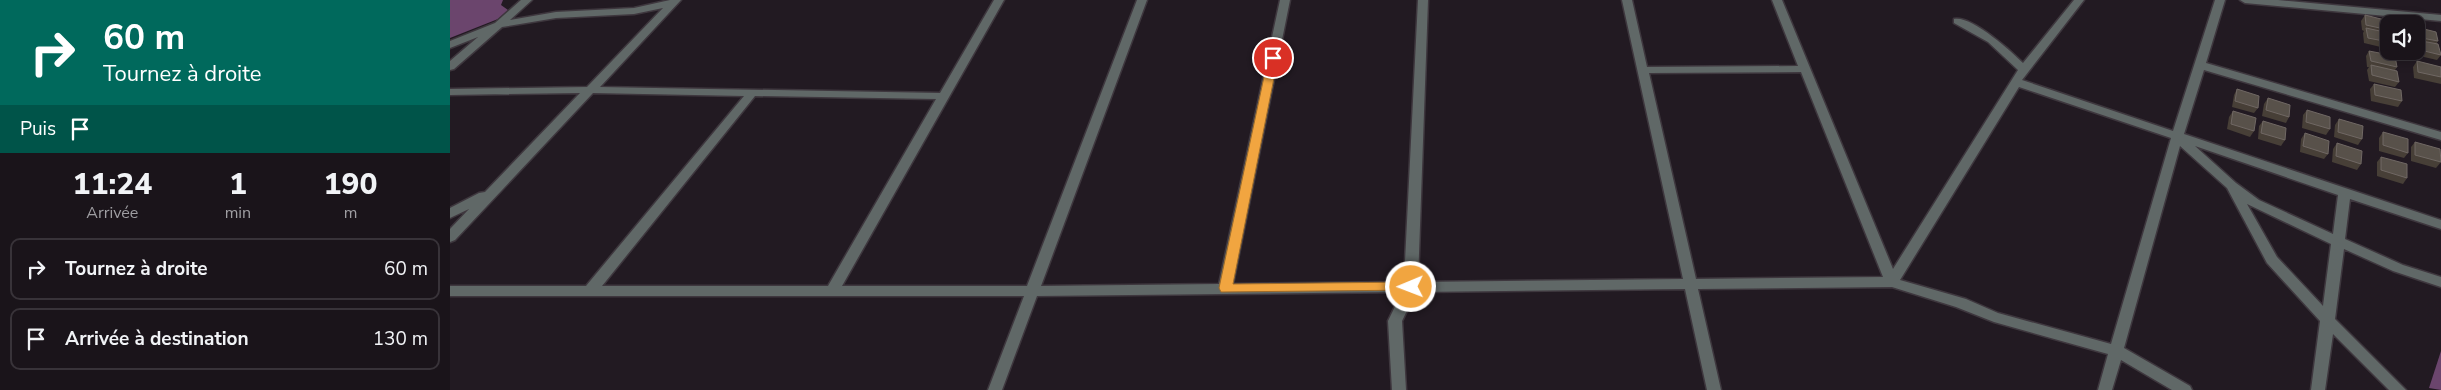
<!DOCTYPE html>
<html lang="fr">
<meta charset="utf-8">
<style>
body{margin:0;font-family:"Nunito Sans",sans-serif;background:#231d23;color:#f1f3f6;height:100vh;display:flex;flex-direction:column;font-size:19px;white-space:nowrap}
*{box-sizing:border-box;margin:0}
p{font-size:16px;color:#9f9ea2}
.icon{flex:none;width:28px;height:28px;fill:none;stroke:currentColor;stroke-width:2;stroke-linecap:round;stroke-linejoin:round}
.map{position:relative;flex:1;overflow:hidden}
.side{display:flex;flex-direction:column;background:#1a141a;width:450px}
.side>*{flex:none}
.top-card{background:#00695c;color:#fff;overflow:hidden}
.fabs{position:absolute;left:1930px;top:15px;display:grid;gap:10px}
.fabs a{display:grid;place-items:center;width:45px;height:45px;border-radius:10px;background:#1a141a;box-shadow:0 2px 12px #0003,0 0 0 1px #383339;font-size:25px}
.pin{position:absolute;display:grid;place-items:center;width:42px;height:42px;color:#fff;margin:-21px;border:2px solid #fff;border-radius:50%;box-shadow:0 1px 5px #0007}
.me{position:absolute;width:55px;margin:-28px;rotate:269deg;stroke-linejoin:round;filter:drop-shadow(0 0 4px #0008)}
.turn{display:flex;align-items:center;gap:18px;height:105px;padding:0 20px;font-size:22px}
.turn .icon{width:65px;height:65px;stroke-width:2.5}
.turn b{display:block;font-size:35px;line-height:42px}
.then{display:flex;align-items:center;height:48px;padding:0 20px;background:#0003;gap:10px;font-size:19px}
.eta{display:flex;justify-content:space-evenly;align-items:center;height:85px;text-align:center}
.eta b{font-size:30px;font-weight:800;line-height:35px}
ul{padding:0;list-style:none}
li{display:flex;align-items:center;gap:15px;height:62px;margin:0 10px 8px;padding:0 10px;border:2px solid #383339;border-radius:10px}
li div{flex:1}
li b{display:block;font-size:19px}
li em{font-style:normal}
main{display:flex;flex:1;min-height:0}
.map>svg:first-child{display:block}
.forest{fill:#6b456d}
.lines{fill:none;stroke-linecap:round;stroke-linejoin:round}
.minor-casing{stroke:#3e373e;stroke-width:3}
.minor{fill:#606867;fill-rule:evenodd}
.wall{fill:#473f37}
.building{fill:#58514a;stroke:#706864}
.route{fill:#f1a540;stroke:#9d6b2a}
</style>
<main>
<section class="side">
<div class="top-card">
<div class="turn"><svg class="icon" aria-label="right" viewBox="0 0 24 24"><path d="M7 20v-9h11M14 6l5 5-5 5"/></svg><div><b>60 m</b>Tournez à droite</div></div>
<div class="then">Puis<svg class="icon" aria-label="arrive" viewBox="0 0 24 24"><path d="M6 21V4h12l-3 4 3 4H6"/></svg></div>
</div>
<div class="eta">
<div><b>11:24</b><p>Arrivée</p></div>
<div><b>1</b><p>min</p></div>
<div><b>190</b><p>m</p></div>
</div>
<ul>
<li><svg class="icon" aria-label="right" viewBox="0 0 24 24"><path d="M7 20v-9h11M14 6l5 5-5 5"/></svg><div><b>Tournez à droite</b></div><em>60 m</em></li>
<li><svg class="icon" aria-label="arrive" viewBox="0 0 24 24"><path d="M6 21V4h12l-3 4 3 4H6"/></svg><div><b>Arrivée à destination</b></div><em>130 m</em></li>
</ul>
</section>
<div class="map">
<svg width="1991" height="390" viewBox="0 0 1991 390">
<rect width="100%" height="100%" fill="#221a22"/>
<g class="forest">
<polygon points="0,0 53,0 51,5 58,10 48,19 0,38"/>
<polygon points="1991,351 1991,390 1979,388"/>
</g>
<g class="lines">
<g class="minor-casing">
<g id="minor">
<path d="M 71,0 L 82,0 L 60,20 L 106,12 L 184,8 L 220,0 L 231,0 L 150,87 L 490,93 L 544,0 L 554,0 L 392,286 L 577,286 L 687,0 L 697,0 L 591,286 L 769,284 L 830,0 L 840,0 L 783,284 L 954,282 L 968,0 L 978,0 L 968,282 L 1233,279 L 1172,0 L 1182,0 L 1197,67 L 1348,66 L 1322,0 L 1332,0 L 1443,269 L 1568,70 L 1538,42 L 1504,23 L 1504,19 C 1521,15 1561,51 1573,63 L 1624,0 L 1634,0 L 1572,80 L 1723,131 L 1765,0 L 1775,0 L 1756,63 L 1991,132 L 1991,140 L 1754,70 L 1734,134 L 1991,220 L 1991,229 L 1900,199 L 1895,239 L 1953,265 L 1991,277 L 1991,287 L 1943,271 L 1894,249 L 1885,319 L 1956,390 L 1939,390 L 1883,334 L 1875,390 L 1861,390 L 1870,321 L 1817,263 L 1777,188 L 1730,146 L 1674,348 L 1740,386 L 1742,390 L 1722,390 L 1671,360 L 1662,390 L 1648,390 L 1658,354 L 1544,322 L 1506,307 L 1442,287 L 1248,289 L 1271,390 L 1257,390 L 1235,289 L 966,292 L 952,321 L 956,390 L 942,390 L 938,321 L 952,292 L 587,296 L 552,390 L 538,390 L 574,296 L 0,296 L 0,286 L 136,286 L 294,96 L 143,93 L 5,240 L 0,242 L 0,229 L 19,209 L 0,218 L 0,208 L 29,193 L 35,192 L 130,93 L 0,95 L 0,89 L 137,87 L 213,8 L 184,14 L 106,18 L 52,27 L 4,69 L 0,70 L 0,61 L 28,37 L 0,48 L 0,41 L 45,23 ZM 1351,72 L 1433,277 L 1246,279 L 1199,73 ZM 1569,87 L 1721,138 L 1661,344 L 1548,313 L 1516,299 L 1450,280 ZM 305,96 L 486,99 L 378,286 L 152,286 ZM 1745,146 L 1888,195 L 1883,234 L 1809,200 L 1786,183 ZM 1797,204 L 1881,244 L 1873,306 L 1827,257 Z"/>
<polygon points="1790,0 1828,0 1991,15 1991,21 1795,3"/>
</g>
</g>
<use href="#minor" class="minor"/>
</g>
<g class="wall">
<polygon points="1915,15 1939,24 1939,49 1914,43 1913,33 1914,31 1912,30 1911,21"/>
<polygon points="1966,27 1988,41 1986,44 1991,55 1987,60 1961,54 1960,51 1966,51"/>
<polygon points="1919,51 1947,67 1945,70 1949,82 1945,87 1919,81 1917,70 1919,67 1917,67 1916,56"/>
<polygon points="1967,61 1991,77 1991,84 1964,78 1963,67"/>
<polygon points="1924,84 1952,101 1948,107 1921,101 1920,89"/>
<polygon points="1787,89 1808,108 1804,113 1782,107 1784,95"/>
<polygon points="1818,98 1839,117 1836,123 1812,116 1814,104"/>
<polygon points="1857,110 1880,129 1876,135 1852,128 1853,115"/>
<polygon points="1783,111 1804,131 1800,137 1777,129 1779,117"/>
<polygon points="1889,119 1912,139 1908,145 1884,137 1885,125"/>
<polygon points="1813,121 1835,140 1831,146 1808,139 1809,126"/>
<polygon points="1933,132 1958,153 1954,158 1929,151 1929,138"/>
<polygon points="1855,133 1878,154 1874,159 1850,152 1851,139"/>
<polygon points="1965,142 1991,162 1986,168 1961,161 1961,147"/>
<polygon points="1887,143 1911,164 1907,170 1882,162 1883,149"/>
<polygon points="1931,157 1957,178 1953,184 1927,176 1927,162"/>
</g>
<g class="building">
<polygon points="1915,15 1939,21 1940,24 1939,24 1939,30 1916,25"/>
<polygon points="1966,27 1986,32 1988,41 1966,37"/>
<polygon points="1916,28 1939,33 1939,42 1918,38"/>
<polygon points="1966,40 1988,44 1991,55 1966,49"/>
<polygon points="1919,51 1945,56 1947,67 1921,61"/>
<polygon points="1967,61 1991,67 1991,77 1968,72"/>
<polygon points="1921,65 1947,71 1949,82 1922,75"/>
<polygon points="1924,84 1951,90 1952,101 1925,95"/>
<polygon points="1787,89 1809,96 1808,108 1785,101"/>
<polygon points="1818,98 1840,105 1839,117 1816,110"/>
<polygon points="1857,110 1880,117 1880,129 1856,122"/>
<polygon points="1783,111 1806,118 1804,131 1781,124"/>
<polygon points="1889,119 1913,126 1912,139 1888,132"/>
<polygon points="1813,121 1836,128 1835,140 1811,133"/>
<polygon points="1933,132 1958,139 1958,153 1933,145"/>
<polygon points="1855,133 1879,141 1878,154 1853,146"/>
<polygon points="1965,142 1990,149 1991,162 1965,155"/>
<polygon points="1887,143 1912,151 1911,164 1886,156"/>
<polygon points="1931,157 1957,164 1957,178 1931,170"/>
</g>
<polygon class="route" points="823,55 828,58 783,284 961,282 965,284 967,287 965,290 771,292 769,288 818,58"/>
</svg>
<div class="fabs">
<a><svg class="icon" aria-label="sound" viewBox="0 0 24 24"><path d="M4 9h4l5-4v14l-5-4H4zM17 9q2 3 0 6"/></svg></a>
</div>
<div class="pin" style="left:823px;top:58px;background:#d93025"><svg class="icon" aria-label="arrive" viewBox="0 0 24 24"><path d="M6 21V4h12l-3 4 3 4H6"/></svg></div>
<svg class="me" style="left:961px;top:287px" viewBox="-20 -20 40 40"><circle r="17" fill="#f1a540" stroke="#fff" stroke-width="3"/><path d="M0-11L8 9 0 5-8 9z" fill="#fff"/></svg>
</div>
</main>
